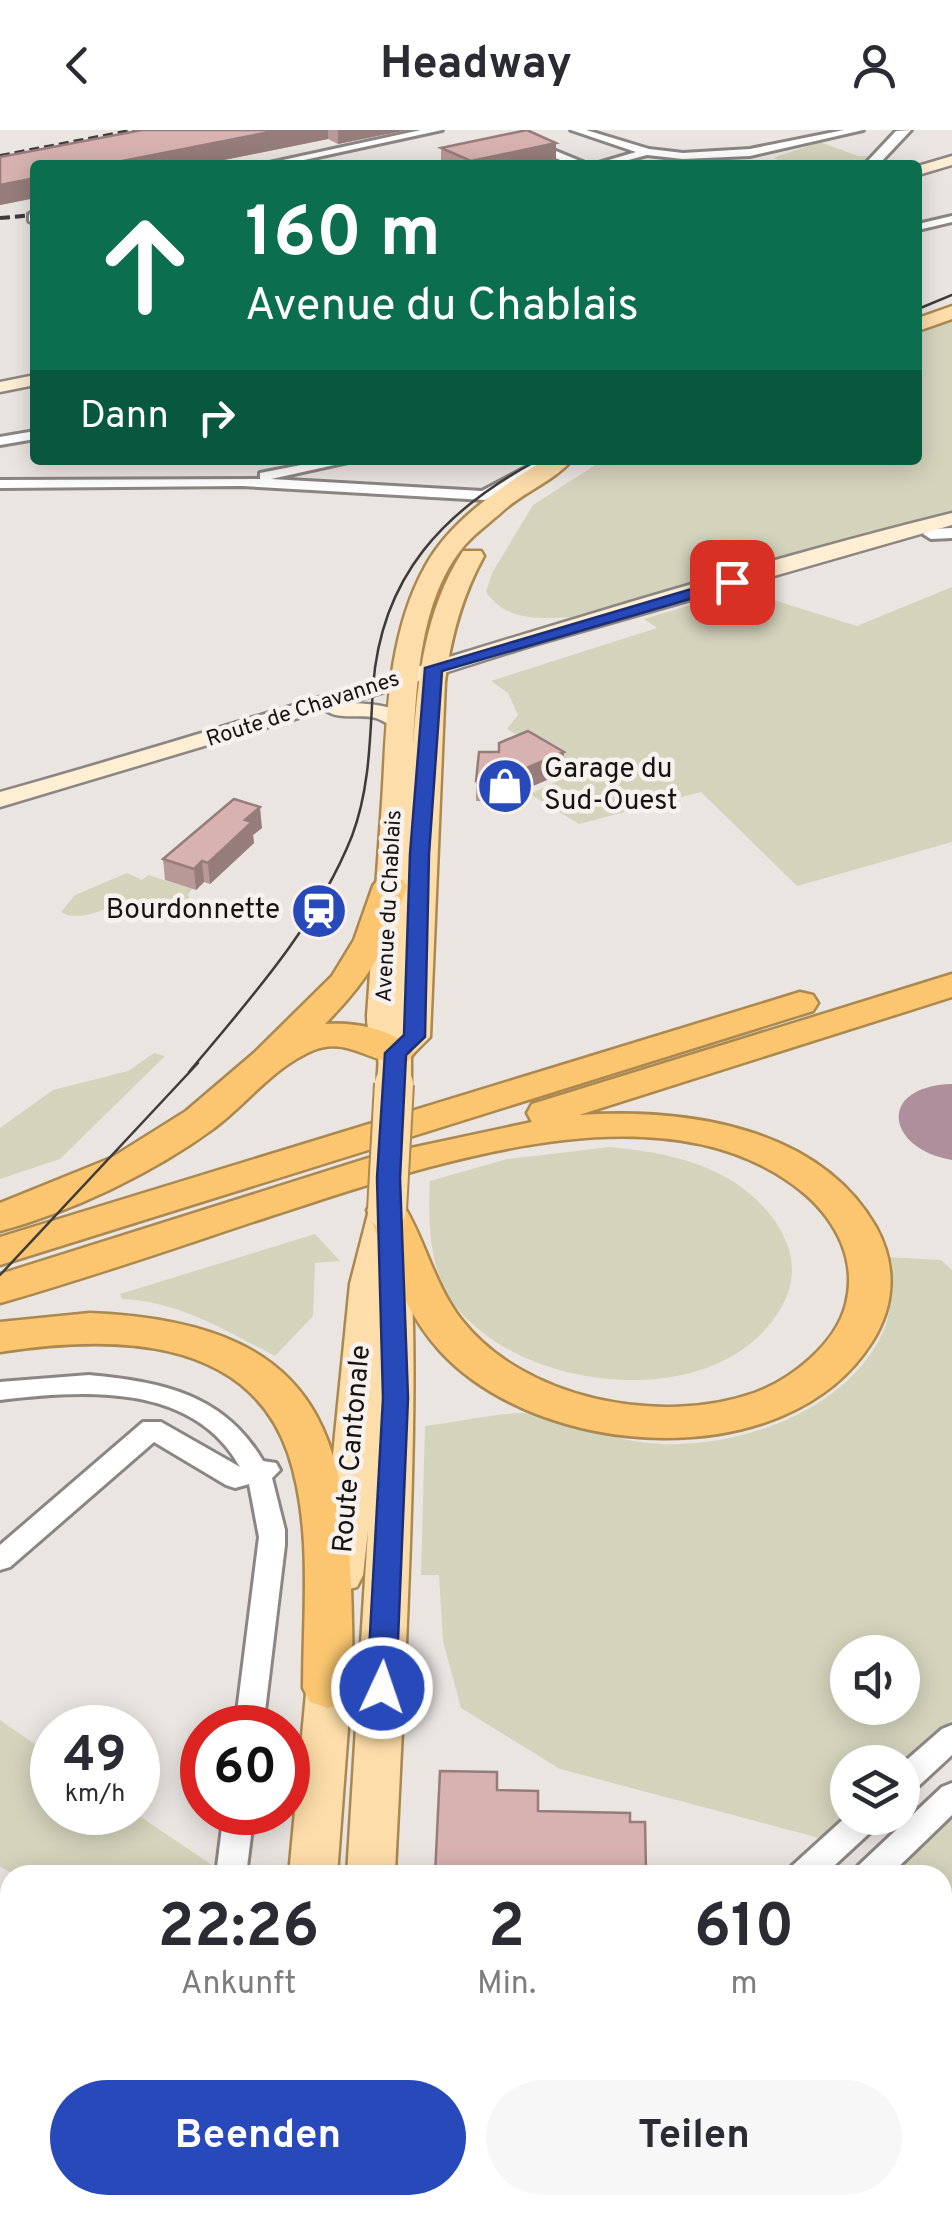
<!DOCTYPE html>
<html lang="de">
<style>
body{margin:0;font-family:Overpass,sans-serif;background:#f7f7f7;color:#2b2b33;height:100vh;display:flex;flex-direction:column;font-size:38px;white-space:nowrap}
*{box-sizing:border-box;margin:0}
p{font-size:32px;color:#7c7c81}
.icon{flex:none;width:55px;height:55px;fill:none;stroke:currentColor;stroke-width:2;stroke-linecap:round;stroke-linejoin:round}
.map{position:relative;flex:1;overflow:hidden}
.details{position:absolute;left:0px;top:1735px;width:952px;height:350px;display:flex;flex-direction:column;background:#fff;border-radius:30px 30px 0 0;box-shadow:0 5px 25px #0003}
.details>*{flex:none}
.hud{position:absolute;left:30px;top:30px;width:892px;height:305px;border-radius:10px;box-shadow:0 5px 25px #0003;background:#0b6e4f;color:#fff;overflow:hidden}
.tools{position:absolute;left:830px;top:1505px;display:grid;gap:20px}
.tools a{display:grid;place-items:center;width:90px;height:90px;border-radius:50%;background:#fff;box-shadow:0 5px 25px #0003;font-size:50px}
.speed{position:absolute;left:30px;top:1575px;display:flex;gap:20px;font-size:50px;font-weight:700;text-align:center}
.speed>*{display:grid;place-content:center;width:130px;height:130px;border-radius:50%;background:#fff;box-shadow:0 5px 25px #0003;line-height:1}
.speed small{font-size:25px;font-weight:400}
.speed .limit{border:15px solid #d22;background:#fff;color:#111}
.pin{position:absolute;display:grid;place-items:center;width:85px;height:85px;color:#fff;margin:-42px;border-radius:20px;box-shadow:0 5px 15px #0006}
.me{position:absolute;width:110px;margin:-55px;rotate:3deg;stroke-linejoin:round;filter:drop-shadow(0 0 8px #0008)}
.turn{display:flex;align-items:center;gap:35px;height:210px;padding:0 50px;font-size:45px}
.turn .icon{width:130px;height:130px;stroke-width:2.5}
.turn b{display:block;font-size:70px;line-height:85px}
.then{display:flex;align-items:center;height:95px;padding:0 50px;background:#0003;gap:20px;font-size:38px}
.eta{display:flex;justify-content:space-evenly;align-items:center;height:170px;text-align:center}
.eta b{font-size:60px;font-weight:700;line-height:70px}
.action{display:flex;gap:20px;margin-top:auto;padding:20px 50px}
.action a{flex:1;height:115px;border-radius:60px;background:#2849b9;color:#fff;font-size:40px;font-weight:700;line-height:115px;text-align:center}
.action a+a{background:#f7f7f7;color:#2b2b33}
header{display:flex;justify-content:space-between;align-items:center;height:130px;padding:0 50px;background:#fff;font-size:45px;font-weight:700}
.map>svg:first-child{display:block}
.green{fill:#d4d4bd;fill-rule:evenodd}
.water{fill:#af8f9c}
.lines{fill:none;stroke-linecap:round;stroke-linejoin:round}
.street-casing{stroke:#8b8683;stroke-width:6}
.secondary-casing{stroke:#8b8683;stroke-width:5}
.primary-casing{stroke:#ab884f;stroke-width:5}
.highway-casing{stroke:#ab884f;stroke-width:5}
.street{fill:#fff;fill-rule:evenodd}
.secondary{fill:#feeed4;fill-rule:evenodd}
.primary{fill:#fddda9;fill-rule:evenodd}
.highway{fill:#fbc66f;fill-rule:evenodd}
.tram{stroke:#3e3b3a;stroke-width:2.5}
.rail{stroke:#3e3b3a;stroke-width:4;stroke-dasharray:10 5;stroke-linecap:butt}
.primary-bridge-casing{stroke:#ab884f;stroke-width:42;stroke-linecap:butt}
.primary-bridge{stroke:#fddda9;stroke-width:38}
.wall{fill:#b99997}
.shaded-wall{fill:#967d7b}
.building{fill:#d7b2b0;stroke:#967d7b;stroke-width:2.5}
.route{fill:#2849b9;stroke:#1a2f78;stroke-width:2.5}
.labels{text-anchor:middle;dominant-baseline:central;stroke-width:9;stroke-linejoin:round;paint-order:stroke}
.far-street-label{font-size:22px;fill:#161413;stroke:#f8f2ef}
.poi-label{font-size:28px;fill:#161413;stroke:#f8f2ef;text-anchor:start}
.street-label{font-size:28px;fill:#161413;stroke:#f8f2ef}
</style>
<header><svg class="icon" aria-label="back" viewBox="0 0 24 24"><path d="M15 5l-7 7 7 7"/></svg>Headway<svg class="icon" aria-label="person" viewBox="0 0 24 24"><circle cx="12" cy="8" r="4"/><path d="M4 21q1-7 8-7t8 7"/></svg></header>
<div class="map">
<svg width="952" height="2085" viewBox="0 0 952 2085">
<rect width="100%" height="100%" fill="#eae5e1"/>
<g class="green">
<path d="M 820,12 L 858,26 L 876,26 C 850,43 801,38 773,28 Z"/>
<path d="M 952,188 L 952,380 L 571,487 C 540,489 506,491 486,462 L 492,443 L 533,375 L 603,330 L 918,330 L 918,202 Z"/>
<polygon points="952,457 952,712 797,756 701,662 579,694 530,664 577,642 507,599 518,585 508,563 491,551 657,498 644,489 741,460 857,496"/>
<path d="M 127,743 L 142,750 L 148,745 L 192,759 L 188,764 L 191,773 L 153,780 C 125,756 90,799 61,782 L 75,765 Z"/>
<polygon points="154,923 165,926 60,1029 0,1049 0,998 53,960 128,941"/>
<path d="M 610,1017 C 672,1023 733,1036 772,1087 C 794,1117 799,1146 781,1178 C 725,1275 560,1265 482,1202 C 466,1189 451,1175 443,1156 C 429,1124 428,1086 430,1051 L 507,1029 Z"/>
<path d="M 315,1104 L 340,1131 L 315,1133 L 313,1186 L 275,1226 C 226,1201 179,1171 122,1169 L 120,1164 Z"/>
<path d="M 887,1127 L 941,1130 L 952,1140 L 952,1590 L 903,1634 L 848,1632 L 847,1682 L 819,1708 L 560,1639 L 461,1578 L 443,1511 L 439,1445 L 421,1445 L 425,1296 C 457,1292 491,1284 523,1283 C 559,1283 598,1305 634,1311 C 720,1326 845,1287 883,1202 C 894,1178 890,1152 887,1127 ZM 848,1522 L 902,1522 L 902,1578 L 848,1578 Z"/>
<polygon points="0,1590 52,1626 52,1682 135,1683 212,1735 210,1745 16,1745 0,1737"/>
<polygon points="952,1679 952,2085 532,2085 539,2075 942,2075 942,1745 880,1745"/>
</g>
<path class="water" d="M 952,954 L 952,1030 C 886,1019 876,956 952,954 Z"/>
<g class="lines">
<g class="street-casing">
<g id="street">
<polygon points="421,0 442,0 281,35 260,35"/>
<polygon points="571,0 586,0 649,19 683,23 750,19 844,0 863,0 750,26 683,29 647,25 610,35 592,35 636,22"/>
<polygon points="911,0 879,34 864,35 896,1"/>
<polygon points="529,10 585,33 586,35 572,35 525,15"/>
<polygon points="35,81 35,94 29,91 29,84"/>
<polygon points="952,86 952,92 918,100 918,94"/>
<polygon points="35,301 35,309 0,315 0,307"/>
<polygon points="327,330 357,330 271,349 482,361 540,330 558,330 485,370 242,356 0,358 0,350 260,349 260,343"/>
<polygon points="952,398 952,408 931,409 923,404 931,399"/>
<path d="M 89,1245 C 162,1252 224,1264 263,1331 L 276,1333 L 280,1340 L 272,1348 L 285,1400 L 285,1415 L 263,1598 L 235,1598 L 259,1407 L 249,1354 L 235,1358 L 226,1355 L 154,1312 L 10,1437 L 0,1440 L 0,1415 L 143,1292 L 161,1292 L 240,1337 C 193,1252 83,1260 0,1270 L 0,1252 Z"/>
<polygon points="952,1595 952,1625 912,1662 902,1665 902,1634 942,1599"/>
<polygon points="952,1653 952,1685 890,1745 854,1745 858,1736 942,1657"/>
<polygon points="224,1682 254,1682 246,1745 216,1745"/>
<polygon points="848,1685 880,1688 876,1697 824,1745 788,1745 792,1736"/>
<polygon points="190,2075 224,2075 222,2085 188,2085"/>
<polygon points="436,2075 475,2075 471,2085 432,2085"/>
<polygon points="503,2075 543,2075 539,2085 499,2085"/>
</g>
</g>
<g class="secondary-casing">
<g id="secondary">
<polygon points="952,26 952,35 918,45 918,36"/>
<polygon points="35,245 35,255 0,262 0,252"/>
<path d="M 952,383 L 952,395 L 533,515 L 349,573 C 373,574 395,574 413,593 L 409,598 C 394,601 390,593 376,588 C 359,583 340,591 325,580 L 0,677 L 0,662 C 318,573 631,463 952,383 Z"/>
</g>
</g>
<g class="primary-casing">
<g id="primary">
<polygon points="952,176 952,189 918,201 918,188"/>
<path d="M 545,330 L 572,330 C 555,350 524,362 504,380 C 491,392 475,403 464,416 C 420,469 417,550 413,616 C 418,547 425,480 463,421 L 481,421 L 484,426 C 462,466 451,506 445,552 L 430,907 L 411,926 L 411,954 L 406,961 L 394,964 L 382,961 C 374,949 380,940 378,927 C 376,911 367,909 367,886 C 372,815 377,744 382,673 C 387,594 386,506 426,435 C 451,390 502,356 545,330 Z"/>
<path d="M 387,1068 L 400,1072 L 405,1080 L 401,1097 C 431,1129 398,1664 395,1745 L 347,1745 L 368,1400 L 363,1445 L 357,1457 L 342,1461 L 327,1457 L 321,1445 L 350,1154 L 369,1080 L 374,1072 Z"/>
<polygon points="331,1513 346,1519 353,1531 337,1745 289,1745 309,1531 316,1519"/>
<polygon points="256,2075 310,2075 308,2085 254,2085"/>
<polygon points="324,2075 378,2075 377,2085 323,2085"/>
</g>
</g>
<g class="highway-casing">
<g id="highway">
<path d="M 390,746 L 402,749 L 407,756 C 387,818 371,847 325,894 C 352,892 397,898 414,923 L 408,931 C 375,939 350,905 314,920 C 273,937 248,973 213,999 C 153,1043 71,1082 0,1101 L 0,1073 L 111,1028 L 186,981 L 254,923 L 332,846 L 354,810 L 373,756 L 378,749 Z"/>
<path d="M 952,844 L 952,867 L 579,985 C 685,978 818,996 876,1097 C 897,1135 895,1176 872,1212 C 787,1347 540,1330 440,1221 C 404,1182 387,1128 367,1080 L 373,1071 L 387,1067 L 401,1071 C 425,1108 433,1153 461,1189 C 524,1270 660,1296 754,1263 C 791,1250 836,1214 846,1174 C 857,1131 837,1092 805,1064 C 666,947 425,1037 274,1085 C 183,1115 92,1147 0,1173 L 0,1144 L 378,1025 L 532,992 L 527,983 L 532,974 Z"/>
<polygon points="800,862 813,865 818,873 813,881 0,1135 0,1107"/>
<path d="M 90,1183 C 356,1194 350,1340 353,1558 L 346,1572 L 328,1578 L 310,1572 L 303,1558 C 303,1482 313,1396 288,1323 C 246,1202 104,1206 0,1222 L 0,1192 Z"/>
</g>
</g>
<use href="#street" class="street"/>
<use href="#secondary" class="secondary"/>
<use href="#primary" class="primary"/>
<use href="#highway" class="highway"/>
<g class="tram">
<polyline points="918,179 952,165"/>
<path d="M 189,942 C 250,869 316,796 352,706 C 370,658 370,607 373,557 C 381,446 444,380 538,330"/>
<polyline points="0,1145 198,933"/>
</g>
<g class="rail">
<polyline points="0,26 135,0"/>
<polyline points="0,88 35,85"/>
</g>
<g class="primary-bridge-casing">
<polyline id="primary-bridge" points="387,1080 394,954"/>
</g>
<use href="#primary-bridge" class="primary-bridge"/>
</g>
<g class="wall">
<polygon points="142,0 407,0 338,14 328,9 0,75 0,27"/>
<polygon points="556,13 556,32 541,35 441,35 441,18"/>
<polygon points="563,643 496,672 476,671 476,651"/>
<polygon points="262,698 253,705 254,713 210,754 204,752 196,760 165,750 163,729"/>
<polygon points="497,1660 538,1681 630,1692 645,1692 646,1745 435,1745"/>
</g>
<g class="shaded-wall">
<polygon points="280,0 328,0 328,9 199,35 102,35"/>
<polygon points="338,0 407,0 338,14"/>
<polygon points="556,13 556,32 541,35 471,35 471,31"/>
<polygon points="35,48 35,68 0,75 0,55"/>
<polygon points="564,622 563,643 496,672 496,651"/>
<polygon points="260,677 262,698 253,705 254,713 210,754 208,733 245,690"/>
<polygon points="202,731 204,752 196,760 194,739"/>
<polygon points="10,1845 10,1898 0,1912 0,1858"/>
</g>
<g class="building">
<polygon points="142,0 280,0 102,35 35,35 35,48 0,55 0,27"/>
<polygon points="527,0 556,13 471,31 441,18"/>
<polygon points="528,601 564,622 496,651 476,651 479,622 499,622 499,613"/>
<polygon points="234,669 260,677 245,690 252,692 208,733 202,731 194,739 163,729"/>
<polygon points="440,1641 497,1642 497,1660 538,1661 538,1681 630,1683 630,1692 645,1692 646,1742 632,1742 632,1745 435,1745"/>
<polygon points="0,1813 10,1818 10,1845 0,1858"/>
</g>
<polygon class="route" points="732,447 738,448 738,455 442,541 429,724 425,907 406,925 400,1048 408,1268 396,1558 392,1566 382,1569 371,1566 367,1558 383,1268 377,1048 385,923 404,905 410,724 425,538"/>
<defs>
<g id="shop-disc" transform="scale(2.875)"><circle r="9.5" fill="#2849b9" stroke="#f8f2ef"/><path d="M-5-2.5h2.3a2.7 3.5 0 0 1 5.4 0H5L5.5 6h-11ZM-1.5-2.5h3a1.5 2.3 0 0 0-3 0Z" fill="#fff"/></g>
<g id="station-disc" transform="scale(2.875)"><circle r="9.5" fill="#2849b9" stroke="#f8f2ef"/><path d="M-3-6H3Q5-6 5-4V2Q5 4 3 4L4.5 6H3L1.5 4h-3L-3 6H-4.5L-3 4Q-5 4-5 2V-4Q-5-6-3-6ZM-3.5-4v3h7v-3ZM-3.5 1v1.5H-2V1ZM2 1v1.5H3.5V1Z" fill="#fff"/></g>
</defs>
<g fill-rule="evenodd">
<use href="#shop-disc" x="505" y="656"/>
<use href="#station-disc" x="319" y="781"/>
</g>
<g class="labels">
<g class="far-street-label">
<text transform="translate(303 580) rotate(-18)">Route de Chavannes</text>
<text transform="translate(390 776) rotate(-87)">Avenue du Chablais</text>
</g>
<g class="poi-label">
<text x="544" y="640">Garage du<tspan x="544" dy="32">Sud-Ouest</tspan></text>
<text x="280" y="781" text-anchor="end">Bourdonnette</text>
</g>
<g class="street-label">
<text transform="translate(353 1319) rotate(-85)">Route Cantonale</text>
</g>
</g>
</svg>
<div class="tools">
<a><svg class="icon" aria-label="sound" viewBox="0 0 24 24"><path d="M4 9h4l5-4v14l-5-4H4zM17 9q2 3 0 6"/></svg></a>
<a><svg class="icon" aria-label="layers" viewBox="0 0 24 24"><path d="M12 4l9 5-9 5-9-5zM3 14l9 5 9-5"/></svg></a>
</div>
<div class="speed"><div>49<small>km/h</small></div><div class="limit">60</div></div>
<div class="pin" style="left:732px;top:452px;background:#d93025"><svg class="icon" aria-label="arrive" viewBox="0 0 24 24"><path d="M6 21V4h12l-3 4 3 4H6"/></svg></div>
<svg class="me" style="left:382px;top:1558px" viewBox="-20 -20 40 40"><circle r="17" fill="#2849b9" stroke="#fff" stroke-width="3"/><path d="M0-11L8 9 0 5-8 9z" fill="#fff"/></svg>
<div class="hud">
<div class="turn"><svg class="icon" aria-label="ahead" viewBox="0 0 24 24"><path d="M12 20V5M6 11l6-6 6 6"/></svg><div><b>160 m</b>Avenue du Chablais</div></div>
<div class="then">Dann<svg class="icon" aria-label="right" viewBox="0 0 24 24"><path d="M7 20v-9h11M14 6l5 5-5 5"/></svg></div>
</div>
<section class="details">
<div class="eta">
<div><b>22:26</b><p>Ankunft</p></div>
<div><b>2</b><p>Min.</p></div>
<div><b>610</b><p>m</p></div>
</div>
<div class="action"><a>Beenden</a><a>Teilen</a></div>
</section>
</div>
